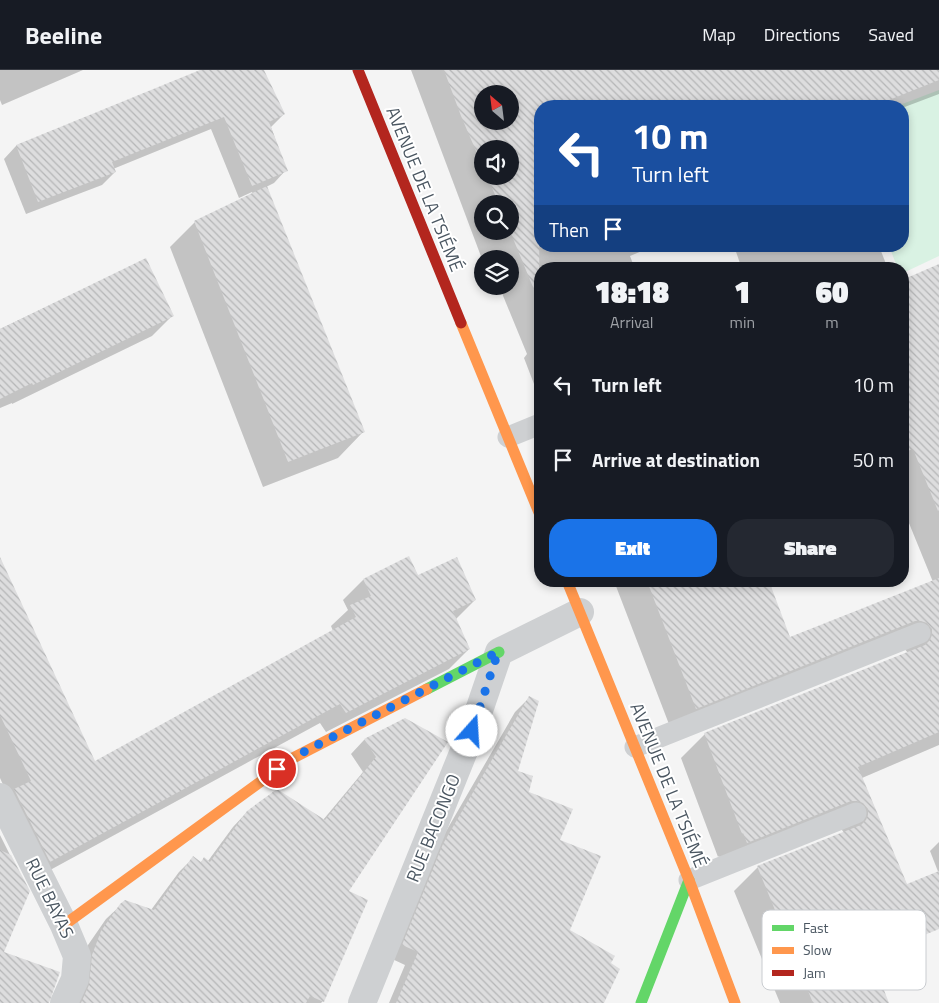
<!DOCTYPE html>
<meta charset="utf-8">
<style>
body{margin:0;font-family:"Titillium Web",sans-serif;background:#242831;color:#f1f3f6;height:100vh;display:flex;flex-direction:column;font-size:19px;white-space:nowrap}
*{box-sizing:border-box;margin:0}
p{font-size:16px;color:#9ea1a6}
.icon{flex:none;width:28px;height:28px;fill:none;stroke:currentColor;stroke-width:2;stroke-linecap:round;stroke-linejoin:round}
.map{position:relative;flex:1;overflow:hidden}
.side{position:absolute;left:534px;top:192px;width:375px;height:325px;display:flex;flex-direction:column;background:#171b24;border-radius:20px;box-shadow:0 2px 8px #0003}
.side>*{flex:none}
.banner{position:absolute;left:534px;top:30px;width:375px;height:152px;border-radius:20px;box-shadow:0 2px 8px #0003;background:#1a4fa0;color:#fff;overflow:hidden}
.needle{width:32px;rotate:332deg}
.controls{position:absolute;left:474px;top:15px;display:grid;gap:10px}
.controls a{display:grid;place-items:center;width:45px;height:45px;border-radius:50%;background:#171b24;box-shadow:0 2px 8px #0003;font-size:25px}
.pin{position:absolute;display:grid;place-items:center;width:42px;height:42px;color:#fff;margin:-21px;border:2px solid #fff;border-radius:50%;box-shadow:0 1px 5px #0007}
.me{position:absolute;width:55px;margin:-28px;rotate:19deg;stroke-linejoin:round;filter:drop-shadow(0 0 4px #0008)}
.turn{display:flex;align-items:center;gap:18px;height:105px;padding:0 15px;font-size:22px}
.turn .icon{width:65px;height:65px;stroke-width:2.5}
.turn b{display:block;font-size:35px;line-height:42px}
.then{display:flex;align-items:center;height:48px;padding:0 15px;background:#0003;gap:10px;font-size:19px}
.eta{display:flex;justify-content:space-evenly;align-items:center;height:85px;text-align:center}
.eta b{font-size:30px;font-weight:800;line-height:35px}
.primary-button{display:flex;gap:10px;margin-top:auto;padding:10px 15px}
.primary-button a{flex:1;height:58px;border-radius:20px;background:#1a73e8;color:#fff;font-size:20px;font-weight:800;line-height:58px;text-align:center}
.primary-button a+a{background:#242831;color:#f1f3f6}
ul{padding:0;list-style:none}
li{display:flex;align-items:center;gap:15px;height:75px;padding:0 15px}
li div{flex:1}
li b{display:block;font-size:19px}
li em{font-style:normal}
header{display:flex;align-items:center;gap:30px;box-sizing:border-box;height:70px;padding:0 25px;background:#171b24;border-bottom:1px solid #363941}
header strong{font-size:24px}
nav{display:flex;gap:28px;margin-inline-start:auto;font-size:18px}
.map>svg:first-child{display:block}
.green{fill:#d9f2e3}
.shadow{fill:#0003;fill-rule:evenodd}
.building{fill:url(#building-back-hatch);fill-rule:evenodd}
.lines{fill:none;stroke-linecap:round;stroke-linejoin:round}
.lane{stroke:#ced0d2;stroke-width:21}
.street{stroke:#ced0d2;stroke-width:28}
.fast{stroke:#63d668;stroke-width:11}
.slow{stroke:#ff974d;stroke-width:11}
.jam{stroke:#b3261e;stroke-width:11}
.route{stroke:#1a73e8;stroke-width:9;stroke-dasharray:0 16.2}
.labels{text-anchor:middle;dominant-baseline:central;stroke-width:4;stroke-linejoin:round;paint-order:stroke}
.street-label{font-size:18px;fill:#4a5661;stroke:#fff}
.key{fill:#fff;stroke:#c9ccd0;stroke-width:1}
.key-label{font-size:14px;fill:#4a5661}
</style>
<header>
<strong>Beeline</strong>
<nav><a>Map</a><a>Directions</a><a>Saved</a></nav>
</header>
<div class="map">
<svg width="939" height="933" viewBox="0 0 939 933">
<defs>
<pattern id="building-back-hatch" width="6" height="6" patternUnits="userSpaceOnUse" patternTransform="scale(1.25)"><rect width="6" height="6" fill="#ddddde"/><path d="M-1 5l2 2M0 0l6 6M5-1l2 2" fill="none" stroke="#b5b6b7"/></pattern>
</defs>
<rect width="100%" height="100%" fill="#f4f4f4"/>
<polygon class="green" points="939,20 939,186 903,203 902,199 898,199 889,176 902,176 902,36 897,36"/>
<g class="shadow">
<polygon points="0,0 83,0 2,35 0,30"/>
<polygon points="203,0 263,0 284,44 271,57 286,100 274,113 266,117 363,362 338,388 263,417 170,177 195,152 253,124 252,122 239,128 211,59 113,99 115,102 102,115 26,144 4,89 16,76"/>
<path d="M 411,0 L 939,0 L 939,24 L 902,38 L 902,36 L 540,36 L 540,176 L 654,176 L 630,186 L 635,199 L 540,199 L 540,317 L 538,313 L 534,314 L 524,288 L 527,284 L 499,216 L 510,216 L 510,189 L 488,189 L 487,187 L 482,189 ZM 482,24 L 510,24 L 510,51 L 482,51 ZM 482,79 L 510,79 L 510,106 L 482,106 ZM 482,134 L 510,134 L 510,161 L 482,161 Z"/>
<polygon points="734,176 879,176 888,199 742,199"/>
<polygon points="145,190 172,246 152,266 12,334 12,333 0,338 0,259"/>
<polygon points="939,196 939,675 862,708 927,863 903,887 874,899 887,933 780,933 734,821 758,797 844,763 840,757 723,796 719,786 718,787 681,688 705,664 908,583 903,577 672,662 614,511 768,511 789,569 933,512 902,436 902,212"/>
<polygon points="409,488 418,506 475,530 456,549 469,579 449,599 326,662 320,653 30,811 14,739 0,708 0,490 94,693 333,561 331,556 348,540 343,530 363,510"/>
<polygon points="529,628 517,702 527,722 559,770 568,860 609,893 603,933 389,933 405,895 390,888 430,789 515,642"/>
<polygon points="405,649 347,822 323,931 321,933 75,933 79,900 88,875 106,849 121,835 151,840 179,802 193,788 200,793 204,789 208,791 233,757 247,742 323,750 363,702 351,684 364,670"/>
<polygon points="0,765 28,821 2,883 48,933 0,933"/>
<polygon points="939,772 939,804 930,781"/>
</g>
<g class="building">
<polygon points="200,0 264,0 285,44 269,52 288,101 252,116 224,47 112,92 116,102 38,132 16,75"/>
<path d="M 444,0 L 939,0 L 939,10 L 874,36 L 540,36 L 539,232 L 510,161 L 510,134 L 499,134 L 487,106 L 510,106 L 510,79 L 482,79 L 482,95 L 461,46 ZM 482,24 L 510,24 L 510,51 L 482,51 Z"/>
<polygon points="267,116 365,362 288,392 194,151"/>
<polygon points="146,188 174,246 33,315 32,313 0,329 0,259"/>
<polygon points="939,194 939,440 938,441 913,379 902,383 902,210"/>
<polygon points="409,486 418,505 457,487 476,530 453,541 470,579 346,643 340,634 50,792 14,719 31,711 0,645 0,487 95,691 356,547 350,535 371,526 363,509"/>
<polygon points="939,508 939,662 858,697 907,814 939,801 939,859 871,887 889,933 813,933 757,796 861,755 866,750 868,745 868,739 863,733 857,731 851,731 747,773 743,763 742,764 704,663 925,575 930,570 932,565 932,559 927,553 921,551 915,551 696,639 647,511 769,511 790,567"/>
<polygon points="529,626 539,631 518,701 533,706 529,722 573,739 560,770 601,786 570,860 615,886 611,893 620,899 604,933 396,933 418,882 402,875 443,774"/>
<polygon points="405,648 448,672 349,821 368,830 324,932 310,926 306,933 81,933 89,915 92,885 101,861 120,834 125,830 154,840 193,786 201,792 204,787 210,792 247,741 277,719 325,750 376,687 364,669"/>
<polygon points="0,780 11,785 30,821 4,882 60,902 49,933 0,933"/>
</g>
<g class="lines">
<g class="lane">
<polyline points="508,367 540,354"/>
<polyline points="635,677 920,563"/>
<polyline points="689,810 856,743"/>
</g>
<g class="street">
<polyline points="0,727 64,855 77,886 75,909 64,933"/>
<polyline points="362,933 472,661 499,582 580,542"/>
</g>
<g class="fast">
<polyline points="427,619 499,582"/>
<polyline points="641,933 689,810"/>
</g>
<g class="slow">
<polyline points="461,253 540,445"/>
<polyline points="567,511 689,810 735,933"/>
<polyline points="64,855 293,688 427,619"/>
</g>
<polyline class="jam" points="358,0 461,253"/>
</g>
<g class="lines">
<polyline class="route" points="277,699 292,688 498,582 472,661"/>
</g>
<g class="labels">
<g class="street-label">
<text transform="translate(425 119) rotate(68)">AVENUE DE LA TSIÉMÉ</text>
<text transform="translate(669 715) rotate(68)">AVENUE DE LA TSIÉMÉ</text>
<text transform="translate(433 758) rotate(-68)">RUE BACONGO</text>
<text transform="translate(50 828) rotate(64)">RUE BAYAS</text>
</g>
</g>
<rect x="762" y="840" width="164" height="80" rx="8" class="key"/>
<rect x="772" y="855" width="22" height="6" fill="#63d668"/>
<rect x="772" y="877" width="22" height="7" fill="#ff974d"/>
<rect x="772" y="900" width="22" height="6" fill="#b3261e"/>
<g class="key-label">
<text x="803" y="863">Fast</text>
<text x="803" y="885">Slow</text>
<text x="803" y="908">Jam</text>
</g>
</svg>
<div class="controls">
<a><svg class="needle" viewBox="-14 -14 28 28"><path d="M0-13l5 13h-10z" fill="#e53935"/><path d="M0 13l5-13h-10z" fill="#9ea1a6"/></svg></a>
<a><svg class="icon" aria-label="sound" viewBox="0 0 24 24"><path d="M4 9h4l5-4v14l-5-4H4zM17 9q2 3 0 6"/></svg></a>
<a><svg class="icon" aria-label="search" viewBox="0 0 24 24"><circle cx="10" cy="10" r="6"/><path d="M15 15l6 6"/></svg></a>
<a><svg class="icon" aria-label="layers" viewBox="0 0 24 24"><path d="M12 4l9 5-9 5-9-5zM3 14l9 5 9-5"/></svg></a>
</div>
<div class="pin" style="left:277px;top:699px;background:#d93025"><svg class="icon" aria-label="arrive" viewBox="0 0 24 24"><path d="M6 21V4h12l-3 4 3 4H6"/></svg></div>
<svg class="me" style="left:472px;top:661px" viewBox="-20 -20 40 40"><circle r="19" fill="#fff"/><path d="M0-13L10 11 0 6-10 11z" fill="#1a73e8"/></svg>
<div class="banner">
<div class="turn"><svg class="icon" aria-label="left" viewBox="0 0 24 24"><path d="M17 20v-9H6M10 6l-5 5 5 5"/></svg><div><b>10 m</b>Turn left</div></div>
<div class="then">Then<svg class="icon" aria-label="arrive" viewBox="0 0 24 24"><path d="M6 21V4h12l-3 4 3 4H6"/></svg></div>
</div>
<section class="side">
<div class="eta">
<div><b>18:18</b><p>Arrival</p></div>
<div><b>1</b><p>min</p></div>
<div><b>60</b><p>m</p></div>
</div>
<ul>
<li><svg class="icon" aria-label="left" viewBox="0 0 24 24"><path d="M17 20v-9H6M10 6l-5 5 5 5"/></svg><div><b>Turn left</b></div><em>10 m</em></li>
<li><svg class="icon" aria-label="arrive" viewBox="0 0 24 24"><path d="M6 21V4h12l-3 4 3 4H6"/></svg><div><b>Arrive at destination</b></div><em>50 m</em></li>
</ul>
<div class="primary-button"><a>Exit</a><a>Share</a></div>
</section>
</div>
